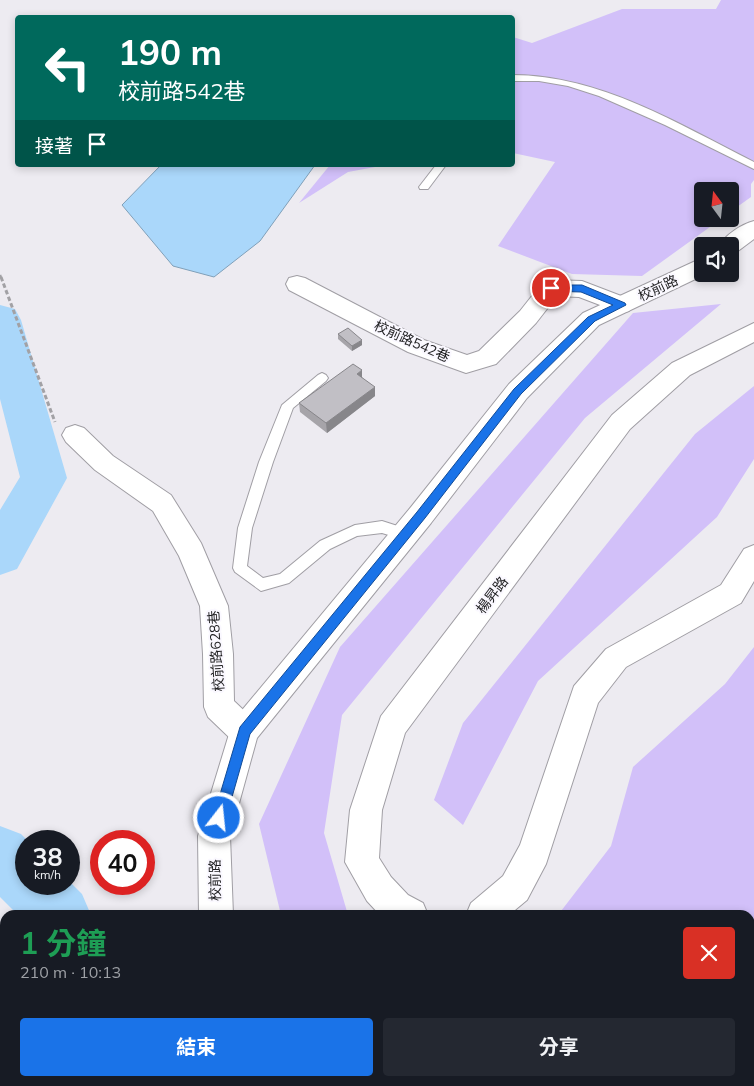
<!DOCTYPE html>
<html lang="zh-TW">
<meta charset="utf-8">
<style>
body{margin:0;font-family:Mulish,"Noto Sans TC",sans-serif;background:#242831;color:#f1f3f6;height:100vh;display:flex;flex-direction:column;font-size:19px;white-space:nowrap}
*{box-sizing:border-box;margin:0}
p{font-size:16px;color:#9ea1a6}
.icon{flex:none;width:28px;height:28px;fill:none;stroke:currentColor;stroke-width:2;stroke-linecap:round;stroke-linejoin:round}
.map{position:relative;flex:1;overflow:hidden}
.panel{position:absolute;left:0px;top:910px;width:755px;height:176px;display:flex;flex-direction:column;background:#171b24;border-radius:15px 15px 0 0;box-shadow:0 2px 8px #0003}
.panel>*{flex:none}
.guide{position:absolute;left:15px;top:15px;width:500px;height:152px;border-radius:5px;box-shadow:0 2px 8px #0003;background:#00695c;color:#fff;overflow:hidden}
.needle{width:32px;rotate:345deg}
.tools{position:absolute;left:694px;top:182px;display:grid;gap:10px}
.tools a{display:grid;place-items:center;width:45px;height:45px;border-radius:5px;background:#171b24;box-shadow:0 2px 8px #0003;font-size:25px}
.speed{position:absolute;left:15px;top:830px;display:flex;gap:10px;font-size:25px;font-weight:700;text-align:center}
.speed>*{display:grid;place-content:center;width:65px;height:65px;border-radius:50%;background:#171b24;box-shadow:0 2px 8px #0003;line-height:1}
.speed small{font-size:12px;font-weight:400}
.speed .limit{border:8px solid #d22;background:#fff;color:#111}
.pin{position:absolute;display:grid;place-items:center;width:42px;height:42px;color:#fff;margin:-21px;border:2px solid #fff;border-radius:50%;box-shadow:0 1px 5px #0007}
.me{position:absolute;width:55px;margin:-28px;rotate:16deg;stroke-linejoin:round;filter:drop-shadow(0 0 4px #0008)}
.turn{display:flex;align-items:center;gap:18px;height:105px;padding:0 20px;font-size:22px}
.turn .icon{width:65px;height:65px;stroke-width:2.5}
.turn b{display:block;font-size:35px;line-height:42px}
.then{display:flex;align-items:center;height:48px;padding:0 20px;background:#0003;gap:10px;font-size:19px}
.round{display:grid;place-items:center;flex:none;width:52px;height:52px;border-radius:5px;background:#242831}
.overview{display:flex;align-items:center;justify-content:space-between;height:85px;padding:0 20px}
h1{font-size:30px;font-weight:700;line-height:38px;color:#1e9e55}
.button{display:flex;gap:10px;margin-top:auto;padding:10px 20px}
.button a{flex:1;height:58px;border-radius:5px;background:#1a73e8;color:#fff;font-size:20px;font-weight:700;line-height:58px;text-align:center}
.button a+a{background:#242831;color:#f1f3f6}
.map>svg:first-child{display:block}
.green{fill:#d2c0f9}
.water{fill:#aad7fa;stroke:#80a0b9}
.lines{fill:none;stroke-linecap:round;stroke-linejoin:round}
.river{fill:#aad7fa;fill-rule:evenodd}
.service-casing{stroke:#a09ea4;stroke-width:2}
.minor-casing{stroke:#a09ea4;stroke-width:2}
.tertiary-casing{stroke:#a09ea4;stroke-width:2}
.path-far2{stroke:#a2a1a5;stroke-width:2.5;stroke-dasharray:4 2;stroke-linecap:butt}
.path-far1{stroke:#a2a1a5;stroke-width:3;stroke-dasharray:4.5 2.5;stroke-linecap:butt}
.path{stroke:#a2a1a5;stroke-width:4;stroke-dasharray:6 3;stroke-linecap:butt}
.service{fill:#fff;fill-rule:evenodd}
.minor{fill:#fff;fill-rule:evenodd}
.tertiary{fill:#fff;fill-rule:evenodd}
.wall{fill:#a6a4a9}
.shaded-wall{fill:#87868a}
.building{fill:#c1bfc5;stroke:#87868a}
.route{fill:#1a73e8;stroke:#114b97}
.labels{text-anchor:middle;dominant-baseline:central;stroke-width:4;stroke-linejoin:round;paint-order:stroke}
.street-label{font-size:14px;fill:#1f1f21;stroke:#faf8ff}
</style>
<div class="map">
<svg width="754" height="1086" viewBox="0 0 754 1086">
<rect width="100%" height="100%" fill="#edebf1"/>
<g class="green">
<polygon points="721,0 754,0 754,180 751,184 751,197 730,212 730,191 702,191 702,219 721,219 642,276 572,274 498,246 555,162 513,153 513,37 532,43 622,9 716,9"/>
<polygon points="330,165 386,165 348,172 299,203"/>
<polygon points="721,304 585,418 342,715 324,833 348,915 281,915 259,824 340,647 633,313"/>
<polygon points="754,386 754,459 717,517 538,681 463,825 434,800 463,723 695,434"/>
<polygon points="754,647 754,1086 334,1086 332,1081 750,1081 750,915 558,915 611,846 633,767 725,684"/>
</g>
<polygon class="water" points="161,165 315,165 260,241 214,277 173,266 122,205"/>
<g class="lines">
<g class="river">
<polygon points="0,305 15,309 21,320 67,478 17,569 0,575 0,510 20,477 0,399"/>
<polygon points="0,826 21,834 28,841 26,841 26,884 69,884 69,881 82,894 91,915 18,915 0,897"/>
<rect x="71" y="1081" width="66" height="5"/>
</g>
<g class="service-casing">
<g id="service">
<path d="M 512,75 C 600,75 678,124 754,162 L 754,169 L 665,125 L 599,96 L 568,86 L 539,81 L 512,81 Z"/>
<polygon points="436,165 446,165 428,189 420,189 419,187"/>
<polygon points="322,373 326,375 328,378 326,381 293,408 273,462 252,528 247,566 263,578 280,574 320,541 355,525 382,521 410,530 412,534 410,538 405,540 382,533 357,536 330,549 289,583 261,591 235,572 233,568 238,528 259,462 282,405 318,375"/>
</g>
</g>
<g class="minor-casing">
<g id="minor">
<polygon points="297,276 305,278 424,340 467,355 479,351 520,311 543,282 551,280 582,281 629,299 633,305 629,311 621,313 579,297 557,296 536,323 496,364 466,373 408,352 289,290 286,284 289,278"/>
<polygon points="754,323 754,342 690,375 630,429 405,733 382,810 379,858 391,877 408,895 423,903 428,915 380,915 367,901 345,862 350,810 381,716 612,415 672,363"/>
<polygon points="75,425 84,428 113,456 171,495 201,543 228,606 233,654 234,701 255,721 259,731 255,741 244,746 233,741 208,717 204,707 203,654 200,606 179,556 153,511 95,470 66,442 62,435 66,428"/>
<polygon points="754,545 754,581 741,603 626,667 598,703 546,864 527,900 509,915 466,915 471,903 503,876 520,845 574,686 606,649 721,585 744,549"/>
</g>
</g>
<g class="tertiary-casing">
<g id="tertiary">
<path d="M 754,221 L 754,239 L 738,251 L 730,253 L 730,246 L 719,246 C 725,235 742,224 754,221 Z"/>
<polygon points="702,258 702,274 706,274 599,325 527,398 431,523 257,738 230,836 233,915 199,915 198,836 233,721 411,507 509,384 583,313"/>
<polygon points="239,1081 276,1081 278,1086 240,1086"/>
</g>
</g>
<polyline class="path-far2" points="0,275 1,278"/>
<polyline class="path-far1" points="1,277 55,422"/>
<polyline class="path" points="470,1081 473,1086"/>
<use href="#service" class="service"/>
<use href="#minor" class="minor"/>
<use href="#tertiary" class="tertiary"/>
</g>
<g class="wall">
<polygon points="338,334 362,345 352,351 338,339"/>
<polygon points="362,377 375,396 327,433 300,412 299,403"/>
</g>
<g class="shaded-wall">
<polygon points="362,340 362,345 352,351 352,346"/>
<polygon points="362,370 362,380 357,374"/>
<polygon points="375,387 375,396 327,433 326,423"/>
</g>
<g class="building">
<polygon points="348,328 362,340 352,346 338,334"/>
<polygon points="353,364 362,370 357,374 375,387 326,423 299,403"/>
</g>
<polygon class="route" points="551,285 582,285 625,303 626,305 595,321 521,394 425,518 250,734 226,818 224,823 219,825 215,823 213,818 240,727 417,512 514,389 588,317 613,305 581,292 548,291 548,286"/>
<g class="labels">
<g class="street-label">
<text transform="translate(658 288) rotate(-25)">校前路</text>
<text transform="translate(412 341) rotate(24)">校前路542巷</text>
<text transform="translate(492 595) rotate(-53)">楊昇路</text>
<text transform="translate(216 651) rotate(-94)">校前路628巷</text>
<text transform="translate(215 880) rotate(-91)">校前路</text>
</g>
</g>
</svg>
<div class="tools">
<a><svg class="needle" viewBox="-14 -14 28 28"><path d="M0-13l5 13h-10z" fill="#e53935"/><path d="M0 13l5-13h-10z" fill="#9ea1a6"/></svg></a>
<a><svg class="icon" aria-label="sound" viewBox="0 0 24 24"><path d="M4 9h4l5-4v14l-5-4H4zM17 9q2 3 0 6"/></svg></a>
</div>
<div class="speed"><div>38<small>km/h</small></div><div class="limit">40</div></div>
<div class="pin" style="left:551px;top:288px;background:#d93025"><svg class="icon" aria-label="arrive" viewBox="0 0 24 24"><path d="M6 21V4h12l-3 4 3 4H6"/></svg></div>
<svg class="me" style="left:219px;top:818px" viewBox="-20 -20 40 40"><circle r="17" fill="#1a73e8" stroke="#fff" stroke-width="3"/><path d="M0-11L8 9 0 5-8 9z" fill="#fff"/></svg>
<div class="guide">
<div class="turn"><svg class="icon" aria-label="left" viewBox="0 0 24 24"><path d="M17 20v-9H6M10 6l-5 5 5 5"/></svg><div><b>190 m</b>校前路542巷</div></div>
<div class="then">接著<svg class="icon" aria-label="arrive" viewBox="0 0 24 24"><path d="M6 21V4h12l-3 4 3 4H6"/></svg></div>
</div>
<section class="panel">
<div class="overview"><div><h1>1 分鐘</h1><p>210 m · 10:13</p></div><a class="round" style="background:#d93025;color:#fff"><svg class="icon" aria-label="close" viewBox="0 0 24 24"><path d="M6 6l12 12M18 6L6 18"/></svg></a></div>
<div class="button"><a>結束</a><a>分享</a></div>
</section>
</div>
